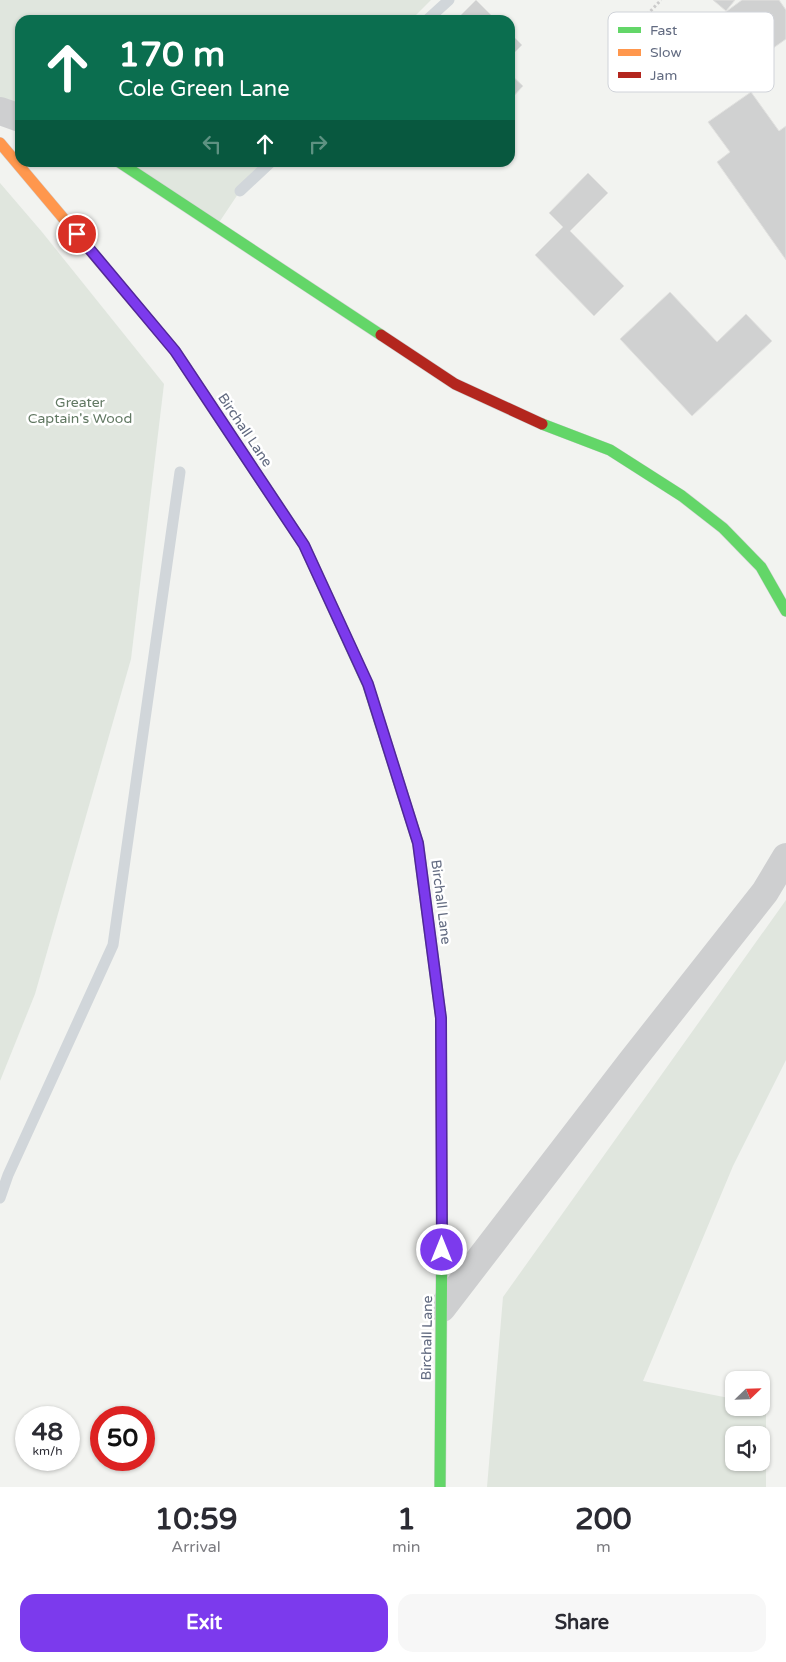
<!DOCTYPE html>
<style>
body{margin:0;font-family:"Varela Round",sans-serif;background:#f7f7f7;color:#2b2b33;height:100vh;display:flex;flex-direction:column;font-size:19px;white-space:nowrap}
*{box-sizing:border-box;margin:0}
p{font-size:16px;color:#7c7c81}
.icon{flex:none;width:28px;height:28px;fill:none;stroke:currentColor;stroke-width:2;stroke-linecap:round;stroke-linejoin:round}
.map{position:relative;height:1487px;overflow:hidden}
.panel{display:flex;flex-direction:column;background:#fff;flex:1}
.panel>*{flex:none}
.hud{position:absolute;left:15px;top:15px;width:500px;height:152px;border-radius:15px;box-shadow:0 1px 4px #0004;background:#0b6e4f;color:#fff;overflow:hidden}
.needle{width:32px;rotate:67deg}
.buttons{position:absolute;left:725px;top:1371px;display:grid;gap:10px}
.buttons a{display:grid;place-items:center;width:45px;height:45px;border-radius:10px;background:#fff;box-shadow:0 1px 4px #0004;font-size:25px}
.speed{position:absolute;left:15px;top:1406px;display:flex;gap:10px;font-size:25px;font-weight:700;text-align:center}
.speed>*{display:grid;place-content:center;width:65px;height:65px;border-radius:50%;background:#fff;box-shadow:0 1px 4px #0004;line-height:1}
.speed small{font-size:12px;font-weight:400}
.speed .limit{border:8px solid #d22;background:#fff;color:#111}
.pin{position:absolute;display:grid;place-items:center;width:42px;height:42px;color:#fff;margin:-21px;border:2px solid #fff;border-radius:50%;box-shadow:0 1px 5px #0007}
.me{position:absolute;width:55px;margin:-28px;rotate:0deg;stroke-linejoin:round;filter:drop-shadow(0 0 4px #0008)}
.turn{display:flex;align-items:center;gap:18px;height:105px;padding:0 20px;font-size:22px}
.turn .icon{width:65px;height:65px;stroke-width:2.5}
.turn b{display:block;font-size:35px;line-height:42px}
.lanes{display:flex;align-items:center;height:48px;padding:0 20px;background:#0003;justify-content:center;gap:25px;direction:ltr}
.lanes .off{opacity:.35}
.eta{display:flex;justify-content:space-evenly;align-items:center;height:85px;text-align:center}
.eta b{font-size:30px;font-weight:800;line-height:35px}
.action{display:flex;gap:10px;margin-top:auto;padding:10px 20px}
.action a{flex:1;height:58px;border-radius:15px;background:#7c3aed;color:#fff;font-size:20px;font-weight:800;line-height:58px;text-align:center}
.action a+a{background:#f7f7f7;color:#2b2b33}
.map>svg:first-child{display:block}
.green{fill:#e0e6de;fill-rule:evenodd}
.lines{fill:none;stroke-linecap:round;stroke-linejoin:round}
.stream{stroke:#d1d6da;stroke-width:11}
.building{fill:#d0d1d1;stroke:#e2e2e0}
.fast-casing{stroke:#cfd0d1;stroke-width:12}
.slow-casing{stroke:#cfd0d1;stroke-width:12}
.jam-casing{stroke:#cfd0d1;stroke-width:12}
.path{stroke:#cbcbcb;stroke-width:3;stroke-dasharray:2.5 2.5;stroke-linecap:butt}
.street{stroke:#cecfd0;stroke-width:28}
.fast{stroke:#63d668;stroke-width:11}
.slow{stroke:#ff974d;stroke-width:11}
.jam{stroke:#b3261e;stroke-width:11}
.route-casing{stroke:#51269a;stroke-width:12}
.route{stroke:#7c3aed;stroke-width:9}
.labels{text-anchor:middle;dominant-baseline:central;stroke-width:5;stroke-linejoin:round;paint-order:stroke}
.park-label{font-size:14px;fill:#617862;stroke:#fff}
.street-label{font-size:14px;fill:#626b81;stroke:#fff}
.key{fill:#fff;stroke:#d0d3d9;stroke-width:1}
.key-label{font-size:14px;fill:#626b81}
</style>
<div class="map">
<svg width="786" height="1487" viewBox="0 0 786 1487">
<rect width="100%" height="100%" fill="#f2f3f0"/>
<g class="green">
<polygon points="0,0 431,0 411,20 20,20 20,118 0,111"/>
<polygon points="119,163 268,163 240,191 216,227"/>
<polygon points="0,183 42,232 164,384 131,659 35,994 0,1081"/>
<path d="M 786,900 L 786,1060 L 733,1166 L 643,1381 L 734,1399 L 734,1408 L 761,1408 L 761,1404 L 766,1405 L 766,1487 L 487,1487 L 503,1297 ZM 734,1435 L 761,1435 L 761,1462 L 734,1462 Z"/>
</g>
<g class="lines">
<g class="stream">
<polyline points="427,20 449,0"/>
<polyline points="240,191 271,162"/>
<polyline points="0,1198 8,1175 113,945 180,472"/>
</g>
</g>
<g class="building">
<polygon points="476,0 496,20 456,20"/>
<polygon points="713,0 735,0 726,11"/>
<polygon points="742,0 779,0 786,10 786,39 714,90 682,44"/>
<polygon points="510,33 522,45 510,57"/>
<polygon points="510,74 523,86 510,100"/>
<polygon points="751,92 779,131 786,126 786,260 717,162 730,152 708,122"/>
<polygon points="588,173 608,193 570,231 624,286 594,316 535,255 563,227 549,213"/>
<polygon points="670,292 717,342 746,314 772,341 692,416 620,339"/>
</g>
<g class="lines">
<g class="fast-casing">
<g id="fast">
<polyline points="119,162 381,335"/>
<polyline points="212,407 304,545 368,685 418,843 441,1018 441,1049"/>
<polyline points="542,424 610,450 682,496 723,528 761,567 786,611"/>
<polyline points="440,1487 442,1214"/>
</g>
</g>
<g class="slow-casing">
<g id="slow">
<polyline points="0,143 175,351 212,407"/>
<polyline points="441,1049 442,1214"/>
</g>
</g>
<g class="jam-casing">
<polyline id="jam" points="381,335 455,384 542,424"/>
</g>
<polyline class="path" points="623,40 661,0"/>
<g class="street">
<polyline points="0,111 20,118"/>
<polyline points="442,1308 631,1062 765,892 786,857"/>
</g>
<use href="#fast" class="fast"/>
<use href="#slow" class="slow"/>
<use href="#jam" class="jam"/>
</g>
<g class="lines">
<g class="route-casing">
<polyline id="route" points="77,234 175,351 304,545 368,684 418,843 441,1018 442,1250"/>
</g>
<use href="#route" class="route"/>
</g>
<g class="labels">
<g class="park-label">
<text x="80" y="402">Greater<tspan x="80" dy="16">Captain's Wood</tspan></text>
</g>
<g class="street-label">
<text transform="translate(245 430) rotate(56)">Birchall Lane</text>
<text transform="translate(441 902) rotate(83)">Birchall Lane</text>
<text transform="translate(427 1338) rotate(-89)">Birchall Lane</text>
</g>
</g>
<rect x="608" y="12" width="166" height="80" rx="8" class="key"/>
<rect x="618" y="27" width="23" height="6" fill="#63d668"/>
<rect x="618" y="49" width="23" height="7" fill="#ff974d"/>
<rect x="618" y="72" width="23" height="6" fill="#b3261e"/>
<g class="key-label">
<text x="650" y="35">Fast</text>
<text x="650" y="57">Slow</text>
<text x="650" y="80">Jam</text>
</g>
</svg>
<div class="buttons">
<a><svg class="needle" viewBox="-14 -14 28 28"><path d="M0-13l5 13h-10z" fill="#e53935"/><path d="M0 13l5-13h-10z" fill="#7c7c81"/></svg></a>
<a><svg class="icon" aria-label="sound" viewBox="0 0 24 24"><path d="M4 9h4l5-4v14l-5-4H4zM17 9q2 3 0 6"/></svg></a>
</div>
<div class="speed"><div>48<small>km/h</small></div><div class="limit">50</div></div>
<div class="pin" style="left:77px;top:234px;background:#d93025"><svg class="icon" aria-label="arrive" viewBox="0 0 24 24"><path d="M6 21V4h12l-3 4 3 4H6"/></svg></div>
<svg class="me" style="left:442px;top:1250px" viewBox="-20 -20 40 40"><circle r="17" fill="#7c3aed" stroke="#fff" stroke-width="3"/><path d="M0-11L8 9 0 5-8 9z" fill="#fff"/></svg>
<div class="hud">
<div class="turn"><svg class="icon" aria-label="ahead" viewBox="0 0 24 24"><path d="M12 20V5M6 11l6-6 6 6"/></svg><div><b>170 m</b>Cole Green Lane</div></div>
<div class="lanes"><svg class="icon off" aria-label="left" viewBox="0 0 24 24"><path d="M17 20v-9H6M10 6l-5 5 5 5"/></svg><svg class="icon" aria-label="ahead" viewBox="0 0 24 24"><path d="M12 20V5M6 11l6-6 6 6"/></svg><svg class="icon off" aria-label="right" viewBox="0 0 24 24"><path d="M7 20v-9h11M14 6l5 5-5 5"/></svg></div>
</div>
</div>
<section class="panel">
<div class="eta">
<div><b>10:59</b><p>Arrival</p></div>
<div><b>1</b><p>min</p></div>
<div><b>200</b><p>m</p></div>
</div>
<div class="action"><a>Exit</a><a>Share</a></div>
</section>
